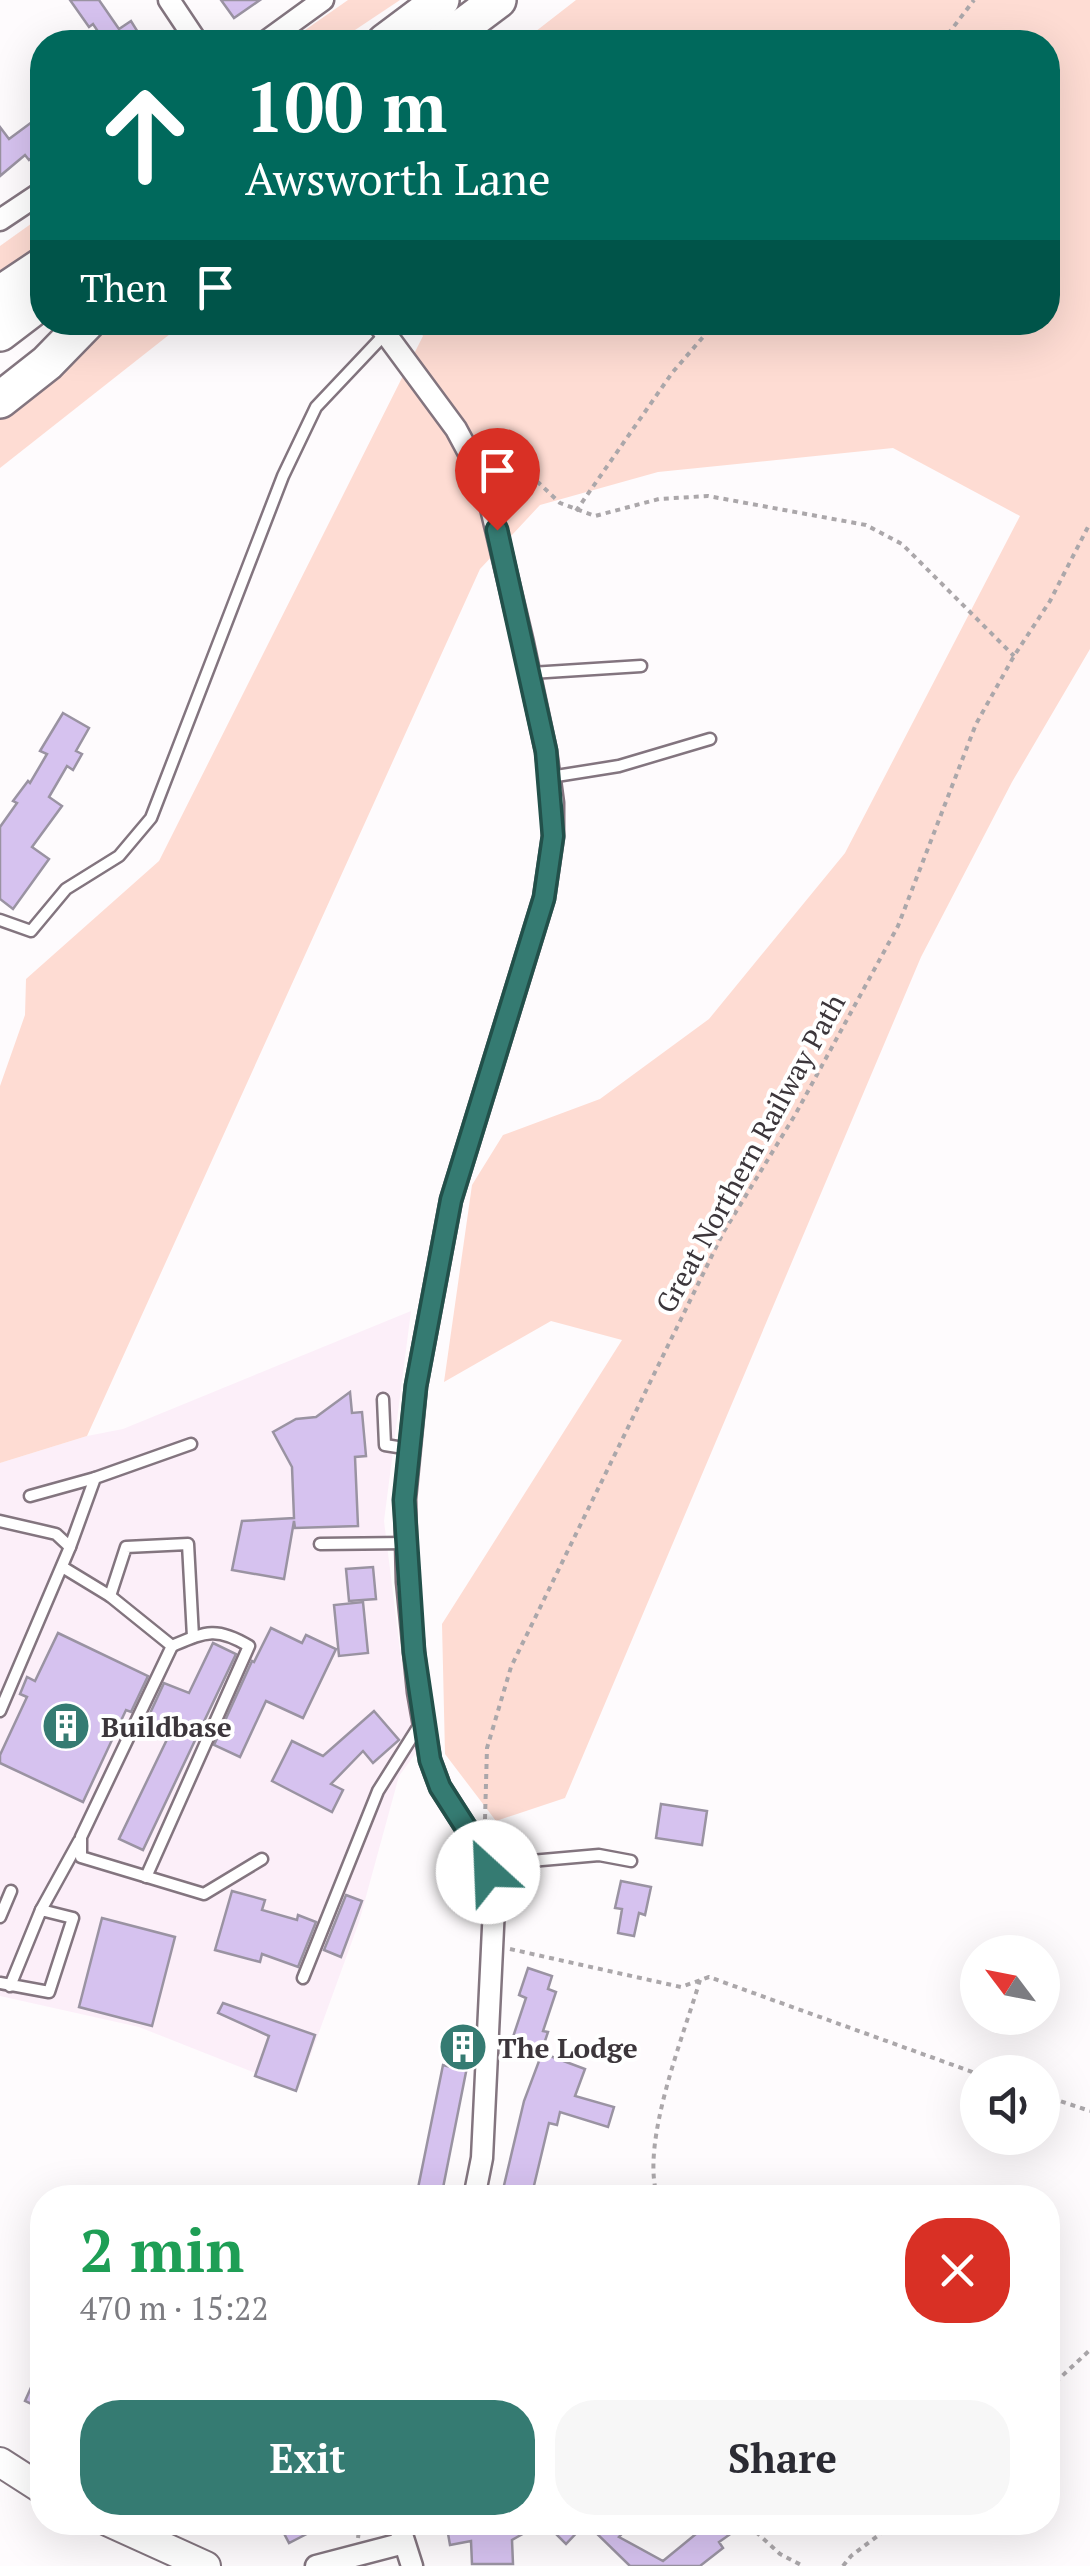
<!DOCTYPE html>
<meta charset="utf-8">
<style>
body{margin:0;font-family:"PT Serif",serif;background:#f7f7f7;color:#2b2b33;height:100vh;display:flex;flex-direction:column;font-size:38px;white-space:nowrap}
*{box-sizing:border-box;margin:0}
p{font-size:32px;color:#7c7c81}
.icon{flex:none;width:55px;height:55px;fill:none;stroke:currentColor;stroke-width:2;stroke-linecap:round;stroke-linejoin:round}
.map{position:relative;flex:1;overflow:hidden}
.side{position:absolute;left:30px;top:2185px;width:1030px;height:350px;display:flex;flex-direction:column;background:#fff;border-radius:40px;box-shadow:0 10px 40px #0002}
.side>*{flex:none}
.guide{position:absolute;left:30px;top:30px;width:1030px;height:305px;border-radius:40px;box-shadow:0 10px 40px #0002;background:#00695c;color:#fff;overflow:hidden}
.needle{width:65px;rotate:302deg}
.fabs{position:absolute;left:960px;top:1935px;display:grid;gap:20px}
.fabs a{display:grid;place-items:center;width:100px;height:100px;border-radius:50%;background:#fff;box-shadow:0 10px 40px #0002;font-size:50px}
.pin{position:absolute;display:grid;place-items:center;width:85px;height:85px;color:#fff;margin:-102px -42px;border-radius:50% 50% 50% 0;rotate:-45deg;box-shadow:0 0 10px #0007}
.pin .icon{rotate:45deg}
.me{position:absolute;width:110px;margin:-55px;rotate:335deg;stroke-linejoin:round;filter:drop-shadow(0 0 8px #0008)}
.turn{display:flex;align-items:center;gap:35px;height:210px;padding:0 50px;font-size:45px}
.turn .icon{width:130px;height:130px;stroke-width:2.5}
.turn b{display:block;font-size:70px;line-height:85px}
.then{display:flex;align-items:center;height:95px;padding:0 50px;background:#0003;gap:20px;font-size:38px}
.round{display:grid;place-items:center;flex:none;width:105px;height:105px;border-radius:40px;background:#f7f7f7}
.summary{display:flex;align-items:center;justify-content:space-between;height:170px;padding:0 50px}
h1{font-size:60px;font-weight:800;line-height:75px;color:#1e9e55}
.primary-button{display:flex;gap:20px;margin-top:auto;padding:20px 50px}
.primary-button a{flex:1;height:115px;border-radius:40px;background:#357b72;color:#fff;font-size:40px;font-weight:800;line-height:115px;text-align:center}
.primary-button a+a{background:#f7f7f7;color:#2b2b33}
.map>svg:first-child{display:block}
.built{fill:#fceff9}
.green{fill:#fedcd3}
.building{fill:#d6c2ef;stroke:#9a93a2;stroke-width:2.5}
.lines{fill:none;stroke-linecap:round;stroke-linejoin:round}
.lane-casing{stroke:#83757f;stroke-width:15}
.street-casing{stroke:#83757f;stroke-width:25}
.secondary-casing{stroke:#83757f;stroke-width:32}
.highway-casing{stroke:#83757f;stroke-width:40}
.path{stroke:#aba7aa;stroke-width:4;stroke-dasharray:5 5;stroke-linecap:butt}
.lane{stroke:#fff;stroke-width:10}
.street{stroke:#fff;stroke-width:20}
.secondary{stroke:#fff;stroke-width:28}
.highway{stroke:#fff;stroke-width:35}
.route-casing{stroke:#22504a;stroke-width:25}
.route{stroke:#357b72;stroke-width:18}
.labels{text-anchor:middle;dominant-baseline:central;stroke-width:8;stroke-linejoin:round;paint-order:stroke}
.street-label{font-size:28px;fill:#3c363b;stroke:#fff}
.poi-label{font-size:28px;font-weight:bold;fill:#3c363b;stroke:#fff;text-anchor:start}
</style>
<div class="map">
<svg width="1090" height="2566" viewBox="0 0 1090 2566">
<rect width="100%" height="100%" fill="#fefbfd"/>
<polygon class="built" points="411,1311 384,1521 404,1682 418,1750 399,1776 359,1922 298,2090 139,2027 0,1996 0,1463 87,1436 123,1429"/>
<g class="green">
<polygon points="348,0 400,0 337,42 288,42"/>
<polygon points="576,0 1090,0 1090,649 1012,782 921,957 565,1798 496,1821 445,1754 442,1624 622,1340 551,1321 444,1382 472,1185 503,1135 600,1099 709,1019 845,853 1020,516 893,448 658,472 540,505 480,569 87,1436 0,1463 0,1086 25,1015 26,979 159,861 423,336 415,323 1048,322 1048,42 522,42"/>
<polygon points="42,216 42,249 0,277 0,246"/>
<polygon points="114,323 184,323 0,468 0,417"/>
</g>
<g class="building">
<polygon points="70,0 99,0 119,29 131,21 144,42 98,42 103,39 93,24 89,27"/>
<polygon points="221,0 260,0 234,18"/>
<polygon points="32,122 42,136 42,150 29,160 25,155 0,176 0,127 9,139"/>
<polygon points="63,713 89,728 76,751 82,754 73,770 67,766 49,797 62,806 32,847 49,859 13,909 0,899 0,827 17,803 13,801 28,781 30,783 47,754 40,751"/>
<polygon points="350,1392 352,1413 362,1412 366,1456 355,1457 358,1526 295,1528 294,1521 284,1579 232,1570 242,1521 294,1518 292,1467 273,1432 296,1419 316,1417"/>
<polygon points="373,1567 376,1599 349,1601 346,1569"/>
<polygon points="363,1602 368,1653 339,1656 334,1605"/>
<polygon points="271,1628 302,1643 306,1635 336,1649 303,1718 266,1701 240,1757 214,1745 252,1661 254,1662"/>
<polygon points="58,1633 148,1676 131,1712 126,1710 83,1802 0,1763 0,1755 27,1697 20,1694 27,1677 35,1681"/>
<polygon points="213,1643 236,1654 143,1850 119,1839 171,1731 147,1720 164,1683 189,1693"/>
<polygon points="374,1711 399,1740 373,1763 363,1751 331,1784 343,1790 332,1812 272,1781 292,1741 323,1756"/>
<polygon points="661,1804 707,1811 702,1845 656,1838"/>
<polygon points="621,1881 651,1887 645,1915 639,1913 634,1936 618,1933 622,1909 615,1908"/>
<polygon points="232,1891 265,1900 262,1910 297,1920 298,1915 316,1922 298,1967 262,1954 260,1962 215,1950"/>
<polygon points="346,1895 362,1901 341,1957 324,1950"/>
<polygon points="102,1918 175,1937 152,2026 79,2007"/>
<polygon points="528,1968 552,1976 548,1989 556,1992 543,2031 548,2032 542,2050 512,2040 526,1998 519,1995"/>
<polygon points="223,2003 315,2035 296,2091 255,2076 269,2036 218,2013"/>
<polygon points="453,2028 474,2029 473,2067 467,2067 441,2198 416,2198 443,2065 450,2067"/>
<polygon points="542,2053 585,2069 575,2096 614,2107 608,2127 560,2112 557,2125 549,2123 531,2198 501,2198 524,2101"/>
<polygon points="42,2363 42,2409 25,2401"/>
<polygon points="278,2522 330,2522 289,2543"/>
<polygon points="446,2522 467,2522 468,2527 537,2526 512,2540 513,2564 472,2564 471,2541 450,2545"/>
<polygon points="561,2522 633,2522 619,2537 663,2561 702,2529 697,2522 719,2522 729,2535 719,2542 723,2548 700,2566 630,2566 586,2523 566,2544 553,2531"/>
</g>
<g class="lines">
<g class="lane-casing">
<g id="lane">
<polyline points="531,673 641,666"/>
<polyline points="550,777 619,766 710,739"/>
<polyline points="0,920 31,931 66,889 119,856 151,818 283,476 316,407 385,334"/>
<polyline points="383,1399 385,1445 410,1449"/>
<polyline points="30,1496 95,1478"/>
<polyline points="0,1521 56,1534 70,1547 0,1711"/>
<polyline points="320,1544 406,1543"/>
<polyline points="70,1547 95,1478 191,1444"/>
<polyline points="64,1568 110,1596 172,1646 81,1837 81,1857 204,1894 262,1859"/>
<polyline points="110,1596 126,1547 188,1544 193,1637"/>
<polyline points="485,1865 599,1855 631,1861"/>
<path d="M 146,1877 L 249,1646 C 216,1626 205,1632 172,1646"/>
<polyline points="41,1910 79,1841"/>
<polyline points="0,1917 11,1891"/>
<polyline points="303,1978 378,1791 422,1721"/>
<polyline points="0,1983 49,1992 73,1918 41,1910 10,1986"/>
</g>
</g>
<g class="street-casing">
<g id="street">
<polyline points="169,0 197,42"/>
<polyline points="265,42 323,0"/>
<polyline points="0,220 42,192"/>
<polyline points="377,322 456,429 485,483 523,643 546,751 553,803 553,837 544,898 451,1200 416,1386 405,1499 407,1582 418,1692 430,1760 440,1787 479,1848 494,1907 482,2158 474,2198"/>
<polyline points="398,2522 412,2566"/>
<polyline points="316,2566 404,2543"/>
</g>
</g>
<g class="secondary-casing">
<g id="secondary">
<polyline points="0,2462 42,2489"/>
<polyline points="109,2522 206,2566"/>
</g>
</g>
<g class="highway-casing">
<g id="highway">
<polyline points="385,42 441,0"/>
<polyline points="442,42 498,0"/>
<polyline points="0,294 42,266"/>
<polyline points="0,333 42,301"/>
<polyline points="0,400 47,363 87,322"/>
</g>
</g>
<g class="path">
<polyline points="942,42 974,0"/>
<polyline points="503,476 524,469 560,503 595,516 659,499 708,496 866,525 902,544 1014,656"/>
<polyline points="576,511 672,373 716,322"/>
<polyline points="485,1819 487,1748 511,1667 723,1233 795,1115 898,926 976,724 1014,656 1050,601 1090,523"/>
<polyline points="510,1949 681,1987 709,1977 978,2074"/>
<polyline points="1042,2095 1090,2111"/>
<path d="M 658,2198 C 639,2145 684,2035 700,1980"/>
<polyline points="1048,2389 1090,2350"/>
<polyline points="71,2522 89,2532"/>
<polyline points="756,2522 756,2532 780,2554 803,2566"/>
<polyline points="358,2538 360,2522"/>
<polyline points="843,2566 851,2556 896,2522"/>
</g>
<use href="#lane" class="lane"/>
<use href="#street" class="street"/>
<use href="#secondary" class="secondary"/>
<use href="#highway" class="highway"/>
</g>
<g class="lines">
<g class="route-casing">
<polyline id="route" points="488,1872 479,1848 440,1787 430,1760 414,1652 404,1500 416,1386 451,1200 544,898 553,836 546,751 497,530"/>
</g>
<use href="#route" class="route"/>
</g>
<defs>
<g id="building-disc" transform="scale(2.5)"><circle r="9.5" fill="#357b72" stroke="#fff"/><path d="M-4-6H4V6H1V3H-1V6H-4ZM-2.5-4.3h1.7v1.8h-1.7ZM.8-4.3h1.7v1.8H.8ZM-2.5-1h1.7V.8h-1.7ZM.8-1h1.7V.8H.8Z" fill="#fff"/></g>
</defs>
<g fill-rule="evenodd">
<use href="#building-disc" x="66" y="1726"/>
<use href="#building-disc" x="463" y="2047"/>
</g>
<g class="labels">
<g class="street-label">
<text transform="translate(750 1153) rotate(-61)">Great Northern Railway Path</text>
</g>
<g class="poi-label">
<text x="101" y="1726">Buildbase</text>
<text x="498" y="2047">The Lodge</text>
</g>
</g>
</svg>
<div class="fabs">
<a><svg class="needle" viewBox="-14 -14 28 28"><path d="M0-13l5 13h-10z" fill="#e53935"/><path d="M0 13l5-13h-10z" fill="#7c7c81"/></svg></a>
<a><svg class="icon" aria-label="sound" viewBox="0 0 24 24"><path d="M4 9h4l5-4v14l-5-4H4zM17 9q2 3 0 6"/></svg></a>
</div>
<div class="pin" style="left:497px;top:530px;background:#d93025"><svg class="icon" aria-label="arrive" viewBox="0 0 24 24"><path d="M6 21V4h12l-3 4 3 4H6"/></svg></div>
<svg class="me" style="left:488px;top:1872px" viewBox="-20 -20 40 40"><circle r="19" fill="#fff"/><path d="M0-13L10 11 0 6-10 11z" fill="#357b72"/></svg>
<div class="guide">
<div class="turn"><svg class="icon" aria-label="ahead" viewBox="0 0 24 24"><path d="M12 20V5M6 11l6-6 6 6"/></svg><div><b>100 m</b>Awsworth Lane</div></div>
<div class="then">Then<svg class="icon" aria-label="arrive" viewBox="0 0 24 24"><path d="M6 21V4h12l-3 4 3 4H6"/></svg></div>
</div>
<section class="side">
<div class="summary"><div><h1>2 min</h1><p>470 m · 15:22</p></div><a class="round" style="background:#d93025;color:#fff"><svg class="icon" aria-label="close" viewBox="0 0 24 24"><path d="M6 6l12 12M18 6L6 18"/></svg></a></div>
<div class="primary-button"><a>Exit</a><a>Share</a></div>
</section>
</div>
